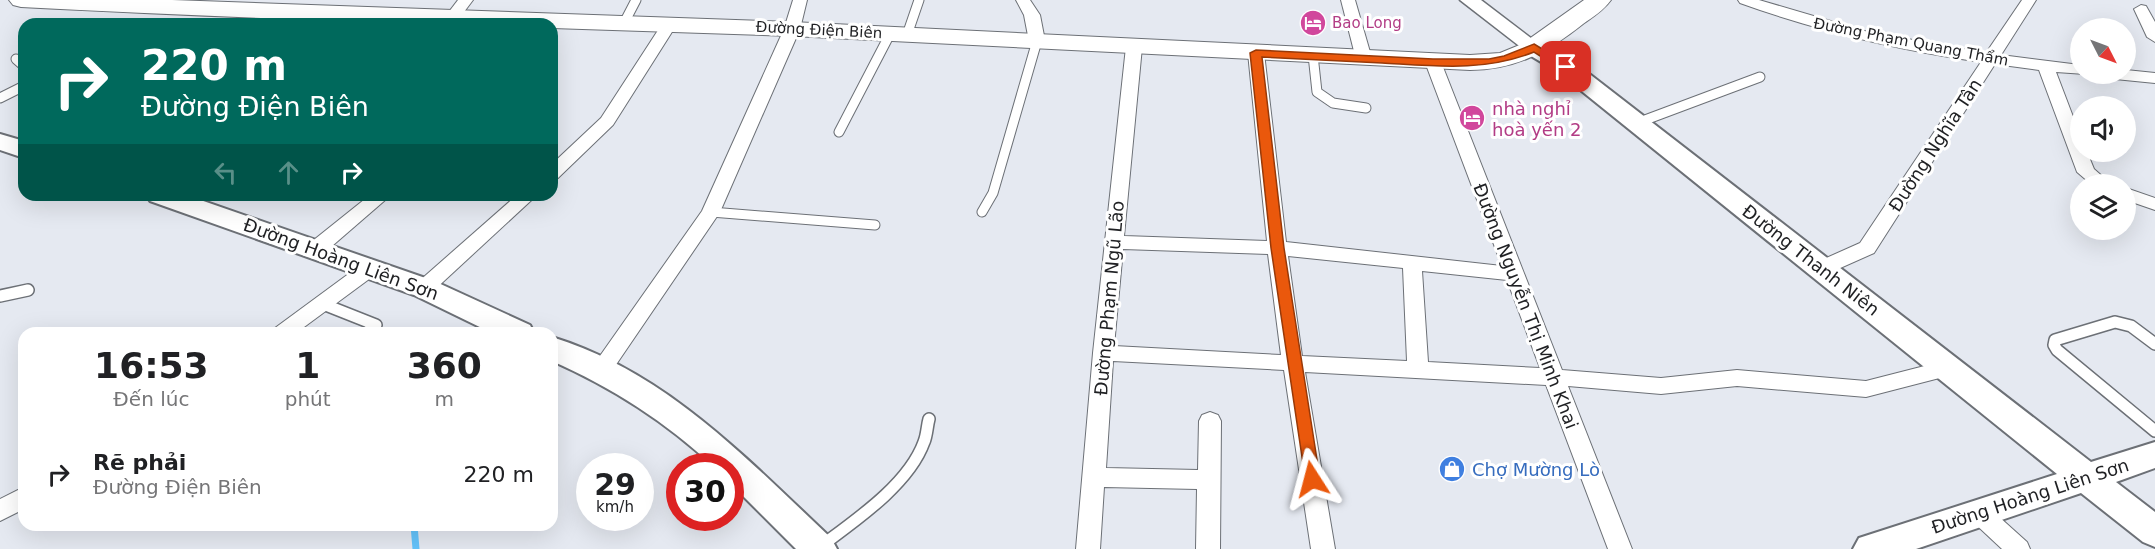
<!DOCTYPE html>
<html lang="vi">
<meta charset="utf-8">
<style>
body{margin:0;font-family:"DejaVu Sans",sans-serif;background:#f2f2f2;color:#202124;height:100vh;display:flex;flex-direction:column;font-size:22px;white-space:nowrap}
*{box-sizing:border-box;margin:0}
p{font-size:20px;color:#757577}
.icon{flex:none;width:33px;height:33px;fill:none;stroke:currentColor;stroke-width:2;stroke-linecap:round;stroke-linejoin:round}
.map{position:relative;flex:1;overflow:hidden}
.side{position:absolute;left:18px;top:327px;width:540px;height:204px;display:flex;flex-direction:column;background:#fff;border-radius:18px;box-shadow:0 6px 24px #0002}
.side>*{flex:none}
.top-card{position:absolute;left:18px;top:18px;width:540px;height:183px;border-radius:18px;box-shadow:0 6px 24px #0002;background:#00695c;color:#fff;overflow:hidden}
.needle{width:39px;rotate:132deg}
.fabs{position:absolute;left:2070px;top:18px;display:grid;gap:12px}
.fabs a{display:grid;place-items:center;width:66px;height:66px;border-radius:50%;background:#fff;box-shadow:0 6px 24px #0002;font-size:30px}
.speed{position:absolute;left:576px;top:453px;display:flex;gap:12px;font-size:30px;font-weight:700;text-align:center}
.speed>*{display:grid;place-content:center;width:78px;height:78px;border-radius:50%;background:#fff;box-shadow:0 6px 24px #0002;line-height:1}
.speed small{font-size:15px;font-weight:400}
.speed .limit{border:9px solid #d22;background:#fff;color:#111}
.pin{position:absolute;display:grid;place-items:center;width:51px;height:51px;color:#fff;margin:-26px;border-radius:12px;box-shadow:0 3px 9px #0006}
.me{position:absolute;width:66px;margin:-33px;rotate:351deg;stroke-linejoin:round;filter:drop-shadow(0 0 4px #0008)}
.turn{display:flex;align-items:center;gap:21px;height:126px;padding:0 24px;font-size:27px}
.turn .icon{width:78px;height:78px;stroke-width:2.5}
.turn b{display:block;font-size:42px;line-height:51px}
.lanes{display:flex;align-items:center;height:57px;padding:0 24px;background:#0003;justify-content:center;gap:30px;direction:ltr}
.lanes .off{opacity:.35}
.eta{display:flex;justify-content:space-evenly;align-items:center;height:102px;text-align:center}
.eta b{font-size:36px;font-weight:700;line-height:42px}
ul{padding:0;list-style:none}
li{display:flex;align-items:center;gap:18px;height:90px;padding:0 24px}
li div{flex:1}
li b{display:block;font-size:22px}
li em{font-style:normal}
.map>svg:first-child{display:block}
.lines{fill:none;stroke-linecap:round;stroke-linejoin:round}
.stream{stroke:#64c4fc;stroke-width:7}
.service-far1-casing{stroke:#6c7076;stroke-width:11}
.service-casing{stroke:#6c7076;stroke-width:14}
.minor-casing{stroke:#6c7076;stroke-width:2}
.tertiary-casing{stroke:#6c7076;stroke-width:3}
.secondary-casing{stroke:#6c7076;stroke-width:4}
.primary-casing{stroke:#6c7076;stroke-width:2}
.service-far1{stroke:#fff;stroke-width:9}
.service{stroke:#fff;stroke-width:11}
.minor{fill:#fff;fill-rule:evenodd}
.tertiary{fill:#fff;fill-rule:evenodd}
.secondary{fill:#fff;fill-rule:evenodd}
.primary{fill:#fff;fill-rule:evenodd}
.route{fill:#ea580c;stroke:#983908;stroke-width:1.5}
.labels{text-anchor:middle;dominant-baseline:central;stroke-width:6;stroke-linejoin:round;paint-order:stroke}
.far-hotel-label{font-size:15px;fill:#b23c85;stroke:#fff;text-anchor:start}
.far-street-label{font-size:15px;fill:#1f2023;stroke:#fff}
.hotel-label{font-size:18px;fill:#b23c85;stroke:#fff;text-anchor:start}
.street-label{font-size:18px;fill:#1f2023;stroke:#fff}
.shop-label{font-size:18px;fill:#366cbe;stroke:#fff;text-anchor:start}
</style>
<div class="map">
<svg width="2155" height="549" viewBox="0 0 2155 549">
<rect width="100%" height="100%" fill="#e5e9f1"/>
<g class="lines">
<polyline class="stream" points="414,525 416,549"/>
<g class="service-far1-casing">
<g id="service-far1">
<polyline points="624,23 636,0"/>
<polyline points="907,35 919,0"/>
<polyline points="1313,55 1317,92 1333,103 1366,108"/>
<polyline points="16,59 24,66"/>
<polyline points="0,98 24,86"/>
<polyline points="1637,123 1760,77"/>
<polyline points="839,132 890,34"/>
<polyline points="711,212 875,225"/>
<polyline points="982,212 993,193 1037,41"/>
</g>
</g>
<g class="service-casing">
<g id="service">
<polyline points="0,296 28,290"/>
<polyline points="323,304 376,325 366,333"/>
<polyline points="2155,344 2131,326 2115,322 2055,340 2054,345 2057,350 2155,431"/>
<path d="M 821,546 C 856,520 909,484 924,442 C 927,435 927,426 929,419"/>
</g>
</g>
<g class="minor-casing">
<g id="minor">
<polygon points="458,0 473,0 458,20 448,20 445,17"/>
<polygon points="793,0 807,0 800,29 720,212 609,375 602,377 595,375 591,369 595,363 702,211 784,29"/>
<polygon points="1016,0 1030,0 1040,15 1045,41 1042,44 1032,44 1029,41 1024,15"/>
<polygon points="1341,0 1355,0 1372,59 1370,62 1358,62 1356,59"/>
<path d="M 1738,0 L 1759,0 L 1868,32 L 1986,53 L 2022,0 L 2036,0 L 2001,55 L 2080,65 L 2080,74 L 2085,74 L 2056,72 L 2080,135 L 2080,152 L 2087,152 L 2094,169 L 2111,184 L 2091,184 L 2077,172 L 2039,70 L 1995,64 L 1874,253 L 1829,273 L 1822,275 L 1815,273 L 1812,268 L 1815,263 L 1860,243 L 1981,62 C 1898,50 1818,31 1740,3 Z"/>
<polygon points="2141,5 2146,6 2155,22 2155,42 2147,37 2134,9"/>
<polygon points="669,19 677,24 613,125 558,178 552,180 552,164 601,118 664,21"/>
<path d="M 1134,42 L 1142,47 L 1124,236 L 1267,241 L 1248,53 L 1256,48 L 1264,53 L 1286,242 L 1502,266 L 1425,62 L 1433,57 L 1441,62 L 1562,370 L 1661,378 L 1737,370 L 1866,381 L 1948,360 L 1955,362 L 1959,368 L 1955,374 L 1866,397 L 1737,386 L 1661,394 L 1568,386 L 1632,549 L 1608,549 L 1546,385 L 1305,372 L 1335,549 L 1311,549 L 1284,370 L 1113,361 L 1106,468 L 1198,470 L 1199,421 L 1202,415 L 1210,412 L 1218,415 L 1221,421 L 1220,549 L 1196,549 L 1197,489 L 1104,487 L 1100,549 L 1076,549 L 1093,353 L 1126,47 ZM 1123,249 L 1268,254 L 1281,355 L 1114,346 ZM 1288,256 L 1403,268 L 1407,361 L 1302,356 ZM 1422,271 L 1507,280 L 1540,368 L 1428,362 Z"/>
<polygon points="2126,70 2155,73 2155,83 2115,79 2107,74 2126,74"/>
<polygon points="2126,188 2155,198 2155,210 2126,200"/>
<polygon points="370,195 391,195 324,253 317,254 310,253 307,248 310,243"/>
<polygon points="517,195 537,195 431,293 424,295 417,293 414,288 417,283"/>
<polygon points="369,262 376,264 379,269 376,274 296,333 272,333 275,328 362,264"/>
<polygon points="24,487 24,509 0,521 0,499"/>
<polygon points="1979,503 1987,506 2027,542 2030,549 2002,549 1971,520 1967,513 1971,506"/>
</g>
</g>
<g class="tertiary-casing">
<polygon id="tertiary" points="1460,0 1481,0 1544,48 1541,52 1527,52"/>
</g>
<g class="secondary-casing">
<g id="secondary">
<polygon points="1534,41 1542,43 1574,62 2091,462 2155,442 2155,468 2116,482 2155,512 2155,547 2143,542 2081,493 1916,549 1853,549 1859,538 2057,474 1558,72 1526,53 1523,48 1526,43"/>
<polygon points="0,134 24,141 24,158 0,150"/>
<polygon points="146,195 186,195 434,281 530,325 534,333 492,333 414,295 150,201"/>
<path d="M 552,337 C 666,372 747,459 831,538 L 837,549 L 796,549 L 730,483 L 730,466 L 713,466 C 666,422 611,387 552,361 Z"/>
</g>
</g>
<g class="primary-casing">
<path id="primary" d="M 9,0 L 172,0 L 792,22 L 1470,55 L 1500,53 L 1522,44 L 1584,0 L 1611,0 C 1604,10 1593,17 1583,24 C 1548,52 1515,70 1470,70 L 792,36 L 552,28 L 552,24 C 375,24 198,16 21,7 L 13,5 Z"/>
</g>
<use href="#service-far1" class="service-far1"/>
<use href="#service" class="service"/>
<use href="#minor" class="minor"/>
<use href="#tertiary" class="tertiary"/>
<use href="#secondary" class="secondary"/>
<use href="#primary" class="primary"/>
</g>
<path class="route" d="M 1534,44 L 1572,67 L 1566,71 L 1562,70 L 1534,52 C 1484,72 1435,66 1382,63 C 1342,61 1302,59 1262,57 L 1284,248 L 1320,479 L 1317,484 L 1312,486 L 1306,484 L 1271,248 L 1250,53 L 1256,50 L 1433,59 L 1489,59 L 1504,56 Z"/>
<defs>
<g id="hotel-disc" transform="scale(1.35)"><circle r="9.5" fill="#d1479c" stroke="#fff"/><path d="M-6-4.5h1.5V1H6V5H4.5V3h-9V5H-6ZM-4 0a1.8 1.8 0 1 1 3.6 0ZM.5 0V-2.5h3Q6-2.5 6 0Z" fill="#fff"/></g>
<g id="shop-disc" transform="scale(1.35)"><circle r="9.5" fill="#3f7fe0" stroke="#fff"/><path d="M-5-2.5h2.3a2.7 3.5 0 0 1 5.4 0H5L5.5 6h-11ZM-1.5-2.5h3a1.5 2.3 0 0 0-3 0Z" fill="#fff"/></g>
</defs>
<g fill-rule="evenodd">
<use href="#hotel-disc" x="1313" y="23"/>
<use href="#hotel-disc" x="1472" y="118"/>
<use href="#shop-disc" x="1452" y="469"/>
</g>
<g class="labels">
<g class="far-hotel-label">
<text x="1332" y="23">Bao Long</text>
</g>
<g class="far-street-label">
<text transform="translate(819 30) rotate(3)">Đường Điện Biên</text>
<text transform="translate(1911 42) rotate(11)">Đường Phạm Quang Thẩm</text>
</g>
<g class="hotel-label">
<text x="1492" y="108">nhà nghỉ<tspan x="1492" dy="21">hoà yến 2</tspan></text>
</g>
<g class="street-label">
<text transform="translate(1935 145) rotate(-57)">Đường Nghĩa Tân</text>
<text transform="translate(341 259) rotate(20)">Đường Hoàng Liên Sơn</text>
<text transform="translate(1811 260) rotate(38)">Đường Thanh Niên</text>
<text transform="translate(1109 298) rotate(-85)">Đường Phạm Ngũ Lão</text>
<text transform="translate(1526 306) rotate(69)">Đường Nguyễn Thị Minh Khai</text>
<text transform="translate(2030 496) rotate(-18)">Đường Hoàng Liên Sơn</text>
</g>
<g class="shop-label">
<text x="1472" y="469">Chợ Mường Lò</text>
</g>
</g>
</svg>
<div class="fabs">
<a><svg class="needle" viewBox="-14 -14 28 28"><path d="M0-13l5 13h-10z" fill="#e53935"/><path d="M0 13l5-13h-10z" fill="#757577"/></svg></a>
<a><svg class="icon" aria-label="sound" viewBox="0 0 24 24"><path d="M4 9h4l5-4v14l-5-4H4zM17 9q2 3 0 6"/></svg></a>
<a><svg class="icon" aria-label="layers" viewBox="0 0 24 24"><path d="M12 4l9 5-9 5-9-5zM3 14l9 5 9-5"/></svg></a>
</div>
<div class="speed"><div>29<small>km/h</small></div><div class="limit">30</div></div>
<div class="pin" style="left:1566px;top:67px;background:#d93025"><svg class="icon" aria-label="arrive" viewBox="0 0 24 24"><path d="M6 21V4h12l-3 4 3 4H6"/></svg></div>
<svg class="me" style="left:1312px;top:479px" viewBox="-20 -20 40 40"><path d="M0-17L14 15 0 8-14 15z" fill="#ea580c" stroke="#fff" stroke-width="4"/></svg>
<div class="top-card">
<div class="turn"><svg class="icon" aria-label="right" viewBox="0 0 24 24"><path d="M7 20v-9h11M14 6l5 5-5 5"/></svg><div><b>220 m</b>Đường Điện Biên</div></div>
<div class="lanes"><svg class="icon off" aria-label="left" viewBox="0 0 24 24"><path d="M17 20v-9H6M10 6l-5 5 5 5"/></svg><svg class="icon off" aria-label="ahead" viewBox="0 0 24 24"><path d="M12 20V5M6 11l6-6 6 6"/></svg><svg class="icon" aria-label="right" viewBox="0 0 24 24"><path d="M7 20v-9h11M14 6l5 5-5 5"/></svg></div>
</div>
<section class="side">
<div class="eta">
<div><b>16:53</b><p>Đến lúc</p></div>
<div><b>1</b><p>phút</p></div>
<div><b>360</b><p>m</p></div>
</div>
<ul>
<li><svg class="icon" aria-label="right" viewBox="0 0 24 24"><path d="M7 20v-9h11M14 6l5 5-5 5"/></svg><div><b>Rẽ phải</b><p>Đường Điện Biên</p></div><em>220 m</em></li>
</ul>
</section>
</div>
